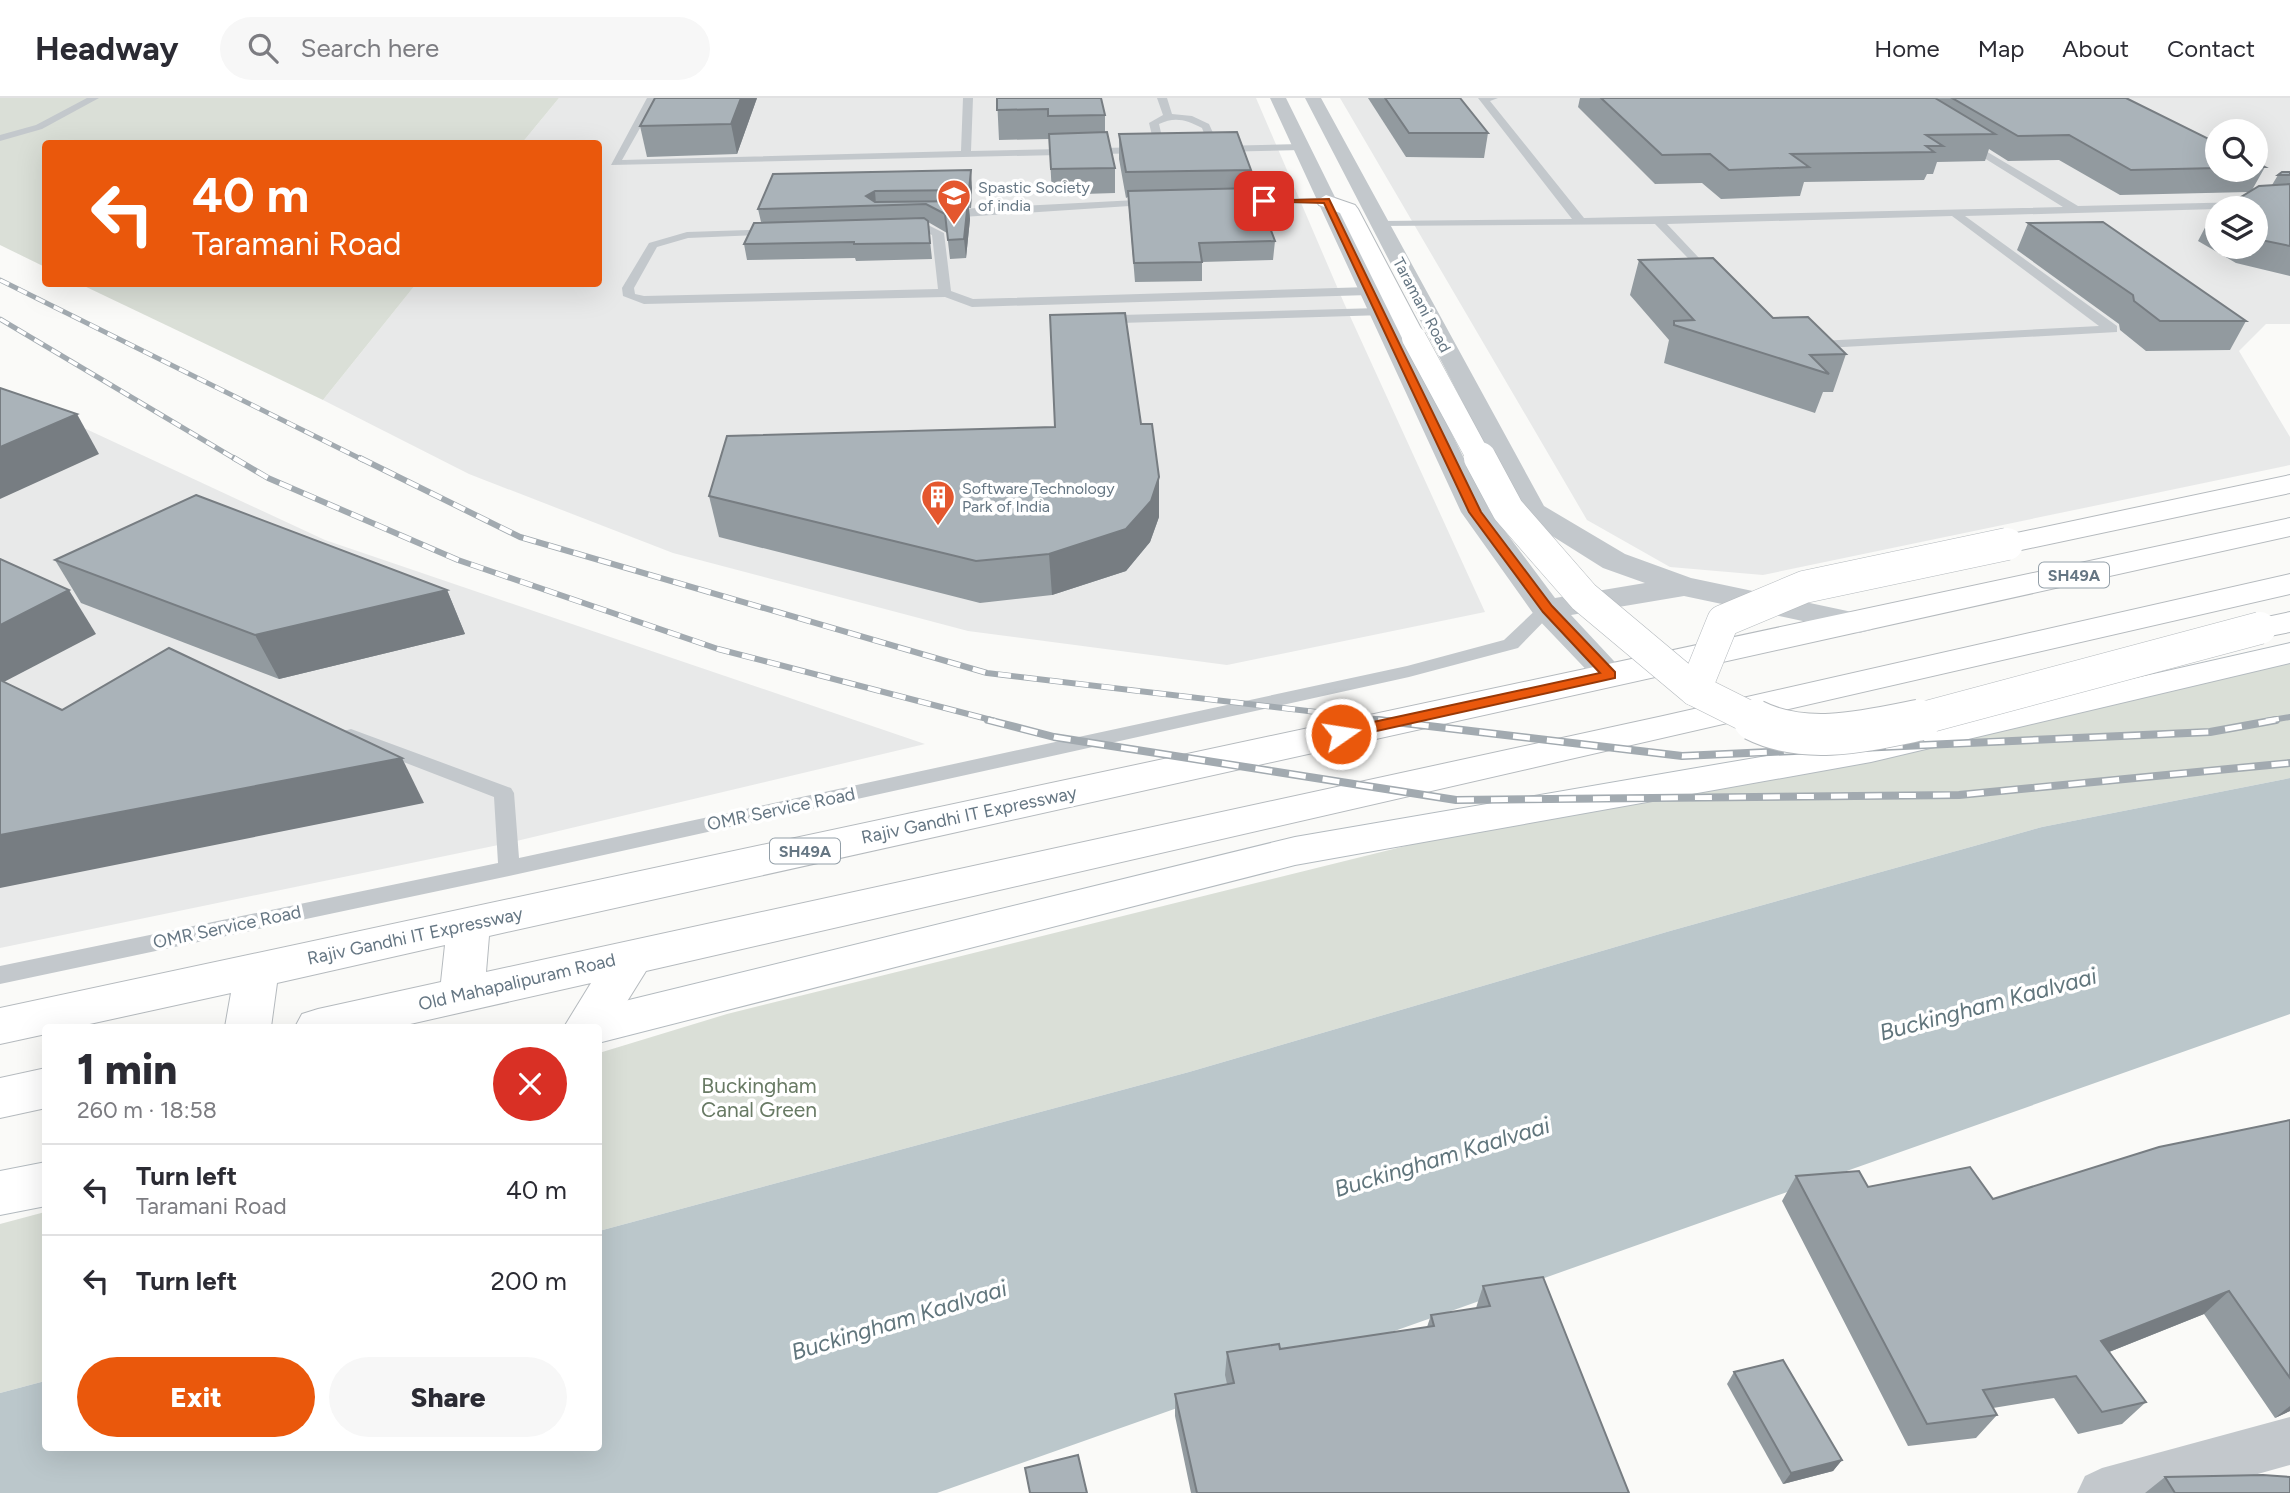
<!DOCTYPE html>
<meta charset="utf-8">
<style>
body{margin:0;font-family:Figtree,sans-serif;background:#f7f7f7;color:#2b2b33;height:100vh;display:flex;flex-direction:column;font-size:26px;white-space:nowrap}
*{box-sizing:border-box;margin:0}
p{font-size:23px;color:#7c7c81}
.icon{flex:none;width:38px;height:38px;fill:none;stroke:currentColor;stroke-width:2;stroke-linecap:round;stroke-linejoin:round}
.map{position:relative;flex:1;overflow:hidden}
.panel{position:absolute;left:42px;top:926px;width:560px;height:427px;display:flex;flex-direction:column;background:#fff;border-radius:7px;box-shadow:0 7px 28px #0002}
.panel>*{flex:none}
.guide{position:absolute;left:42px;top:42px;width:560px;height:147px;border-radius:7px;box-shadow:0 7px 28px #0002;background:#ea580c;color:#fff;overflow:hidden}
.buttons{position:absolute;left:2205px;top:21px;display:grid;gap:14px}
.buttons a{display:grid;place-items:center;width:63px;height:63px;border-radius:50%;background:#fff;box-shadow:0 7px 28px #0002;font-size:35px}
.pin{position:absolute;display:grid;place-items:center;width:60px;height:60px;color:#fff;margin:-30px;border-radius:14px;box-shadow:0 4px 10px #0006}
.me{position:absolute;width:77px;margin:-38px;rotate:77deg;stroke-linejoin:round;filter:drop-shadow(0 0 5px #0008)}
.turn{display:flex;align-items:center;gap:24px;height:147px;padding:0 35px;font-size:32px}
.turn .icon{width:91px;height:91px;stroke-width:2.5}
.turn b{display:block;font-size:49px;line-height:60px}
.round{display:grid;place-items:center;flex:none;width:74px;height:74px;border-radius:37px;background:#f7f7f7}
.summary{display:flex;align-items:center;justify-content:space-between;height:119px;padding:0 35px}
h1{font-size:42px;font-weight:800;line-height:52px}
.button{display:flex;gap:14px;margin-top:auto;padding:14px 35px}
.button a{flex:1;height:80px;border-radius:42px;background:#ea580c;color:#fff;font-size:28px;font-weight:800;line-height:80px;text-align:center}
.button a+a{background:#f7f7f7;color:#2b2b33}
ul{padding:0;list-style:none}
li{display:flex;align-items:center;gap:21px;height:91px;padding:0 35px;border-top:2px solid #e1e1e2}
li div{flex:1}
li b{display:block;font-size:26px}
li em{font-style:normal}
header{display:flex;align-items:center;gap:42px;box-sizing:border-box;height:98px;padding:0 35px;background:#fff;border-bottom:2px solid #e1e1e2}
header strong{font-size:33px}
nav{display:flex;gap:38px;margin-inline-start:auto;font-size:24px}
.search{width:490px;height:63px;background:#f7f7f7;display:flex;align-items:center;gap:18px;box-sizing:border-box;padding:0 24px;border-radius:38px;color:#7c7c81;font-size:26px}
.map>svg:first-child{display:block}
.built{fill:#e8e9e9;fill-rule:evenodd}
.green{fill:#dadfd7}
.water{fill:#bbc7cb}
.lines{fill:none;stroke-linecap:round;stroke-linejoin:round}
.secondary-casing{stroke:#b3babf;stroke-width:2}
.primary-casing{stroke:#b5babe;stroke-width:2}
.service{fill:#c3c8cc;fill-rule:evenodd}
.pedestrian{fill:#c3c8cc;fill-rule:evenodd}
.tertiary{fill:#c3c8cc;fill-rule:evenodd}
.secondary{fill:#fff;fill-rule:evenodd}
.primary{fill:#fff;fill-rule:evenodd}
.rail-far2-casing{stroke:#a2aab0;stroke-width:5}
.rail-far1-casing{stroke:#a2aab0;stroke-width:6}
.rail-casing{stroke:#a2aab0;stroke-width:8}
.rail-far2{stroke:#fff;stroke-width:3.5;stroke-dasharray:10;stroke-linecap:butt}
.rail-far1{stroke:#fff;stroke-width:4.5;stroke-dasharray:13;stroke-linecap:butt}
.rail{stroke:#fff;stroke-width:5;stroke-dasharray:17;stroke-linecap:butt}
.primary-bridge-far2-casing{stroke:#b5babe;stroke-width:25;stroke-linecap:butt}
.primary-bridge-far1-casing{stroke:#b5babe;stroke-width:33;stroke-linecap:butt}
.primary-bridge-casing{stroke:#b5babe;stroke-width:43;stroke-linecap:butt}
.primary-bridge-far2{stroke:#fff;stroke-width:24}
.primary-bridge-far1{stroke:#fff;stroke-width:32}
.primary-bridge{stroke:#fff;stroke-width:41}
.wall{fill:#929a9f}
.shaded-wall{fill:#777d82}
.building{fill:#aab3b9;stroke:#777d82;stroke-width:2}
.route{fill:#ea580c;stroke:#983908;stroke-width:2}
.labels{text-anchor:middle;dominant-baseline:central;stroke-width:7;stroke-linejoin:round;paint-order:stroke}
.far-poi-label{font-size:16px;fill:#657683;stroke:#fff;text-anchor:start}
.far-street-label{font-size:16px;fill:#657683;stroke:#fff}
.shield{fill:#fff;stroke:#939fa8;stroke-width:2}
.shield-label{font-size:16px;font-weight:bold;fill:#657683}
.street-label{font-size:18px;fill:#657683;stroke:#fff}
.near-park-label{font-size:21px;fill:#687a64;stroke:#fff}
.near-water-label{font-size:23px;font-style:italic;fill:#60757c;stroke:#fff}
</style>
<header>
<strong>Headway</strong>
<div class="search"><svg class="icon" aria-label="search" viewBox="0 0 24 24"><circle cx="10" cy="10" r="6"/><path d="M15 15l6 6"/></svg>Search here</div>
<nav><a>Home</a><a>Map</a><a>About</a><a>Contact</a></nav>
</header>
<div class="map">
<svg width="2290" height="1395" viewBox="0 0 2290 1395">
<rect width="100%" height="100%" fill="#fafaf8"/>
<g class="built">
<polygon points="559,0 1256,0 1344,205 1485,514 1227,567 968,533 673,455 469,376 323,302 416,186 598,186 598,46 522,45"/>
<path d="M 1340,0 L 2290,0 L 2290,226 L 2266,226 L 2239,253 L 2290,339 L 2290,367 L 1763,477 L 1670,469 L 1587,422 ZM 2217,33 L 2256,33 L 2256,72 L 2217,72 ZM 2217,110 L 2256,110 L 2256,149 L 2217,149 Z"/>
<polygon points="0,291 325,442 925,646 508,745 0,850"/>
</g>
<g class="green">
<polygon points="0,0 559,0 522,45 46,46 45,169 0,147"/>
<polygon points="80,186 416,186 323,302"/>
<polygon points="2290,545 2290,680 2042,729 1670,833 1189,974 599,1133 599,955 727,916 1446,738 2171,578"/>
<polygon points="45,1114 45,1283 0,1295 0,1126"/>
</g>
<polygon class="water" points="2290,680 2290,916 937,1395 0,1395 0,1295 45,1283 46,1349 598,1349 599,1133 1189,974 1670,833 2042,729"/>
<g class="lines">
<g class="secondary-casing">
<g id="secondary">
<polygon points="2290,545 2290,565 1871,664 1295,767 598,945 598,929 569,929 576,916 592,911 1295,739 1871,640"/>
<polygon points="46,1064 46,1108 0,1117 0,1073"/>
</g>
</g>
<g class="primary-casing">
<g id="primary">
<polygon points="1326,97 1355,107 1358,111 1426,240 1423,245 1405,245 1402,240 1340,115 1319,107 1316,103"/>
<polygon points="2290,377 2290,395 2007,455 1996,453 1992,446 1996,439 2007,437"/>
<polygon points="2290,420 2290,438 489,838 486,874 1663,618 2290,476 2290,496 646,873 603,942 598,943 598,929 564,929 591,885 397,929 295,929 302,916 318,911 441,884 445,847 277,885 271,929 225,929 231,895 76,929 46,929 46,936 0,946 0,910"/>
<polygon points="2290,514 2290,534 2260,540 2248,537 2243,530 2248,523"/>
<polygon points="46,970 46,1010 0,1020 0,980"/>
</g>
</g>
<g class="service">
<polygon points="87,0 99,0 42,31 0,43 0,37 36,27"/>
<polygon points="647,0 657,0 622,62 961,53 963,0 973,0 971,53 1146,49 1151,52 1146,55 611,67"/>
<path d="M 1157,0 L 1167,0 L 1172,16 L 1192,18 L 1209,26 L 1219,48 L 1301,46 L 1306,49 L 1301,52 L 1215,54 L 1210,51 L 1202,30 C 1187,22 1175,18 1159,26 L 1165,52 L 1156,54 L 1149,25 L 1163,17 Z"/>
<polygon points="1478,0 1498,0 1490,3 1584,120 2063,109 1960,45 1964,40 2078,108 2290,103 2290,109 1965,118 2117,228 2117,234 1807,251 1802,250 1802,244 2099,228 1952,118 1667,126 1716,178 1718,181 1712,185 1655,126 1376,128 1374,126 1380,123 1572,121"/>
<polygon points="1326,100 1331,103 1330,105 1230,107 1225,104 1230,101"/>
<polygon points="1156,101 1161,104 1160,106 963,119 940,118 934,115 940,112"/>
<path d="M 928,127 L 944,135 L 951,193 L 973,201 L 1369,189 L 1375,193 L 1369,197 L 972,209 L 945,199 L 644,206 L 623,198 L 622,190 L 649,145 L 687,134 L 775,131 L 781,134 L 779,136 L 688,140 L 657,149 L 634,190 L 635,196 L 644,198 L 938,191 L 932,137 C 921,131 906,138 896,131 L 902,128 Z"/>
<polygon points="1379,210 1385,214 1384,217 1120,225 1114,221 1120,217"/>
<polygon points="1547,506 1556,511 1518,550 1409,579 509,778 0,886 0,868 498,765 494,699 344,641 341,637 344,633 351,631 511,690 514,695 519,760 1407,568 1504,542 1541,507"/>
</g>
<polygon class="pedestrian" points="2290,1319 2290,1367 2190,1395 2077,1395 2085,1378 2102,1370"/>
<polygon class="tertiary" points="1270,0 1286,0 1490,413 1555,500 1645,485 1603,470 1522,419 1305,0 1321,0 1544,408 1625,456 1691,480 1871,518 1876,525 1871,532 1859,535 1684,498 1571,517 1627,577 1622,584 1610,588 1598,584 1535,518 1461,414"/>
<use href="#secondary" class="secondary"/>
<use href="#primary" class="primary"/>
<g class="rail-far2-casing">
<g id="rail-far2">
<polyline points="0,182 363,362"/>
<polyline points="0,221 237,362"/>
</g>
</g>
<g class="rail-far1-casing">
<g id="rail-far1">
<polyline points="234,360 268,380 458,462 718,551 995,623"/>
<polyline points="360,360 520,439 987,575 1392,623"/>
<polyline points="2266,623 2290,619"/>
</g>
</g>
<g class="rail-casing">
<g id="rail">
<polyline points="988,622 1054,639 1456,702 1959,697 2290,665"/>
<polyline points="1378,622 1682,658 2210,634 2276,622"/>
</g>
</g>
<use href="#rail-far2" class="rail-far2"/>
<use href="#rail-far1" class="rail-far1"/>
<use href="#rail" class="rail"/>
<g class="primary-bridge-far2-casing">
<polyline id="primary-bridge-far2" points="1414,240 1480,362"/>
</g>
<g class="primary-bridge-far1-casing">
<g id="primary-bridge-far1">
<polyline points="1480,360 1508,412 1584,499 1695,592 1757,623"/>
<polyline points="1695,592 1723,523 1804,489 2007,446"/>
<polyline points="1912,623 2260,530"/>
</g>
</g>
<g class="primary-bridge-casing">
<path id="primary-bridge" d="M 1754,622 C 1805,648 1866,633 1920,622"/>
</g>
<use href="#primary-bridge-far2" class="primary-bridge-far2"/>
<use href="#primary-bridge-far1" class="primary-bridge-far1"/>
<use href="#primary-bridge" class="primary-bridge"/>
</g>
<g class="wall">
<polygon points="757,0 737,56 647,59 640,28"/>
<polygon points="997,0 1105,17 1105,34 1115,70 1115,95 1052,97 1049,41 999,42"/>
<polygon points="1368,0 1460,0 1488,35 1484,60 1406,59"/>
<polygon points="1580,0 2126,0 2217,45 2217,72 2256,72 2256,64 2265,69 2252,92 2272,87 2278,77 2290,74 2290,178 2236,165 2198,143 2211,118 2217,114 2217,149 2256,149 2256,110 2249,94 2120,97 2059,62 2008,63 1989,51 1985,63 1937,64 1933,76 1927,76 1924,82 1804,84 1800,98 1721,101 1702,85 1655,86 1578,9"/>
<polygon points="1119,36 1251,72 1250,91 1275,143 1273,162 1202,164 1202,183 1135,184 1128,99 1126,100 1119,61"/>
<polygon points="773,76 972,90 971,110 969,110 970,121 966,160 950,161 947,135 928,124 932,161 856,163 855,160 747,162 744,146 761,124 758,111"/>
<polygon points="2028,125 2246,223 2230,252 2146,253 2120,232 2119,226 2017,152"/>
<polygon points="1639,162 1773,220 1846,256 1833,294 1823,294 1815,315 1664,265 1669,242 1630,197"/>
<polygon points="1141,326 1159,379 1159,419 1150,444 1126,473 1052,497 980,505 719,439 709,398 1055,329"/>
<polygon points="55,462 447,492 465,536 279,581 81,505"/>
<polygon points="2290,1022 2290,1313 2275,1320 2204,1216 2109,1254 2146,1304 2122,1326 2078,1336 2054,1300 1993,1310 1997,1317 1976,1340 1908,1348 1782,1103 1796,1078 1868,1089 1993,1101"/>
<polygon points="1483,1188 1629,1395 1191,1395 1175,1318 1175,1296 1227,1286 1225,1277 1227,1254 1280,1251 1427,1229 1431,1217 1476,1210"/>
<polygon points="1734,1274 1842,1362 1833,1373 1783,1386 1727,1286"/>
<polygon points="2165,1379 2290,1395 2145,1395"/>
</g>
<g class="shaded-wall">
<polygon points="741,0 757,0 737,56 731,26"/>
<polygon points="971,72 972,90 971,110 969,92"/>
<polygon points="875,93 876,107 866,98"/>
<polygon points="968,103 970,121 966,160 964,141"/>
<polygon points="77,316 99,356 0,401 0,349"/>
<polygon points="1159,379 1159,419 1150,444 1126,473 1052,497 1049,456"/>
<polygon points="69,492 96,536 0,586 0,527"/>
<polygon points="447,492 465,536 279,581 255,537"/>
<polygon points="402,660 424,705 0,790 0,737"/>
<polygon points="2229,1193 2204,1216 2079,1266 2101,1243"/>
<polygon points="2290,1308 2290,1313 2275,1320"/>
<polygon points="1842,1362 1833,1373 1783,1386 1791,1375"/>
</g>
<g class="building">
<polygon points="655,0 741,0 731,26 640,28"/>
<polygon points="997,0 1101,0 1105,17 1048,18 1048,11 997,12"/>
<polygon points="1385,0 1460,0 1488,35 1409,35"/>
<polygon points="1601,0 1935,0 1995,36 1926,37 1943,48 1926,48 1934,54 1791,56 1809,69 1729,72 1710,56 1662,57"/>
<polygon points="1952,0 2126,0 2217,45 2217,70 2131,72 2069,37 2018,38"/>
<polygon points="1107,34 1115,70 1051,71 1049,36"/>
<polygon points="1237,34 1251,72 1126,74 1119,36"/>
<polygon points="2256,64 2265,69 2256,69"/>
<polygon points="971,72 969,92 875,93 866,98 875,104 968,103 964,141 948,142 945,116 926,106 758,111 773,76"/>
<polygon points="2282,74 2290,74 2290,77 2278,77"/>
<polygon points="2290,86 2290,148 2256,141 2256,110 2223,110 2259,88"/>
<polygon points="1255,90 1275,143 1199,145 1202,164 1134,165 1128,93"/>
<polygon points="2217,114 2217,122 2211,118"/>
<polygon points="924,120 928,123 930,145 854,146 854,144 744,146 754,125"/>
<polygon points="2103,124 2246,223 2160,223 2134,203 2133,197 2028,125"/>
<polygon points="1713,160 1773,220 1808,219 1846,256 1810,257 1829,276 1674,227 1674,223 1694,222 1639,162"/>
<polygon points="1125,215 1141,326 1152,326 1159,379 1151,403 1126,431 1049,456 976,463 709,398 727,338 1055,329 1050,217"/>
<polygon points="0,290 77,316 0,349"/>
<polygon points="196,397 447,492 255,537 55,462"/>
<polygon points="0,461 69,492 0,527"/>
<polygon points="169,550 402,660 0,737 0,582 62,612"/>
<polygon points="2290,1022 2290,1280 2229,1193 2101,1243 2146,1304 2102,1314 2076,1278 1983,1292 1997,1317 1927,1326 1796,1078 1859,1073 1868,1089 1970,1069 1993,1101 2159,1049"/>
<polygon points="1543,1179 1629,1395 1197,1395 1175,1296 1234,1285 1227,1254 1279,1246 1280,1251 1434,1228 1431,1217 1490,1208 1483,1188"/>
<polygon points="1783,1262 1842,1362 1791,1375 1734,1274"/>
<polygon points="1078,1357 1087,1395 1030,1395 1025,1370"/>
<polygon points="2263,1377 2290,1379 2290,1395 2175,1395 2165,1379"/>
</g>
<polygon class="route" points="1329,101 1481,414 1552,508 1615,574 1615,580 1341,641 1334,636 1341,631 1600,575 1543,514 1469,414 1324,105 1259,103"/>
<defs>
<g id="school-pin" transform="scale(1.75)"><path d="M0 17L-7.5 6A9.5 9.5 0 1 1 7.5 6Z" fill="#e4572e" stroke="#fff"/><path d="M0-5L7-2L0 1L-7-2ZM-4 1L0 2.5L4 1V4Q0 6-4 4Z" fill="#fff"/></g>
<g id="building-pin" transform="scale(1.75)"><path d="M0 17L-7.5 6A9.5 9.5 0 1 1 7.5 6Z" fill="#e4572e" stroke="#fff"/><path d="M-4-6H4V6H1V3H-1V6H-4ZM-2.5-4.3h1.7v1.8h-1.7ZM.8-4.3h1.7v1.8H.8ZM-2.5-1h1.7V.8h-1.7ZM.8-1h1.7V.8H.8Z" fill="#fff"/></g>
</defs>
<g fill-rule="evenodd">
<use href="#school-pin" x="954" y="98"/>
<use href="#building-pin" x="938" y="399"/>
</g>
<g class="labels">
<g class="far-poi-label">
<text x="978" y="89">Spastic Society<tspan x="978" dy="18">of india</tspan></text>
<text x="962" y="390">Software Technology<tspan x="962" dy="18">Park of India</tspan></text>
</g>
<g class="far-street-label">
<text transform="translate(1422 207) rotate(62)">Taramani Road</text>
</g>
<g class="shield">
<rect x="2039" y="464.5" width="70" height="25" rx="5"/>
<rect x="770" y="740.5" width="70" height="25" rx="5"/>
</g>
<g class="shield-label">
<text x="2074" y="477">SH49A</text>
<text x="805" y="753">SH49A</text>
</g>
<g class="street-label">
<text transform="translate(781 711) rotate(-12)">OMR Service Road</text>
<text transform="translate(969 717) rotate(-12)">Rajiv Gandhi IT Expressway</text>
<text transform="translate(227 829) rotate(-12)">OMR Service Road</text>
<text transform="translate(415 838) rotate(-12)">Rajiv Gandhi IT Expressway</text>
<text transform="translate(517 884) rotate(-13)">Old Mahapalipuram Road</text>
</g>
<g class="near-park-label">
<text x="759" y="987">Buckingham<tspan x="759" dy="24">Canal Green</tspan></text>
</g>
<g class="near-water-label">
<text transform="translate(1988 906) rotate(-15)">Buckingham Kaalvaai</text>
<text transform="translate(1442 1059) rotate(-17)">Buckingham Kaalvaai</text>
<text transform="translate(899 1222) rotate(-17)">Buckingham Kaalvaai</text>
</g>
</g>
</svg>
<div class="buttons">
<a><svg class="icon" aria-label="search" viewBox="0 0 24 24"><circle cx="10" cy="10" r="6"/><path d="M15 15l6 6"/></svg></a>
<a><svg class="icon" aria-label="layers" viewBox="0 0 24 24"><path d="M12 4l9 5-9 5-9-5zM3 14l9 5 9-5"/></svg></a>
</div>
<div class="pin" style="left:1264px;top:103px;background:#d93025"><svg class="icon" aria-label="arrive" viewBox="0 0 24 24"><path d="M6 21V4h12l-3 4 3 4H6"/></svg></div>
<svg class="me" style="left:1341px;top:636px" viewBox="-20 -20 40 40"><circle r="17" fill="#ea580c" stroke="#fff" stroke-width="3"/><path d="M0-11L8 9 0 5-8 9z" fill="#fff"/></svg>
<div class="guide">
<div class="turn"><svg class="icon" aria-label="left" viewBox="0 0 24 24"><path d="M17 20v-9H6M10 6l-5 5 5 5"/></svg><div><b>40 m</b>Taramani Road</div></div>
</div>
<section class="panel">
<div class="summary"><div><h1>1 min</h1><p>260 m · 18:58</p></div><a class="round" style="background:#d93025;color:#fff"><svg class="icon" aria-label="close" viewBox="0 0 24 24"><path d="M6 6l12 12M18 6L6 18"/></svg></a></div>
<ul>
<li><svg class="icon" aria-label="left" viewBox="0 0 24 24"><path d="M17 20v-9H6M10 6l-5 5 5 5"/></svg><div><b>Turn left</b><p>Taramani Road</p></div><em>40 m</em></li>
<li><svg class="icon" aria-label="left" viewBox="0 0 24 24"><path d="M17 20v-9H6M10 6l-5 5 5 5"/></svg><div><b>Turn left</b></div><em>200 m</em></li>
</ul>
<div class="button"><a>Exit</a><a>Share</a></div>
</section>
</div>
